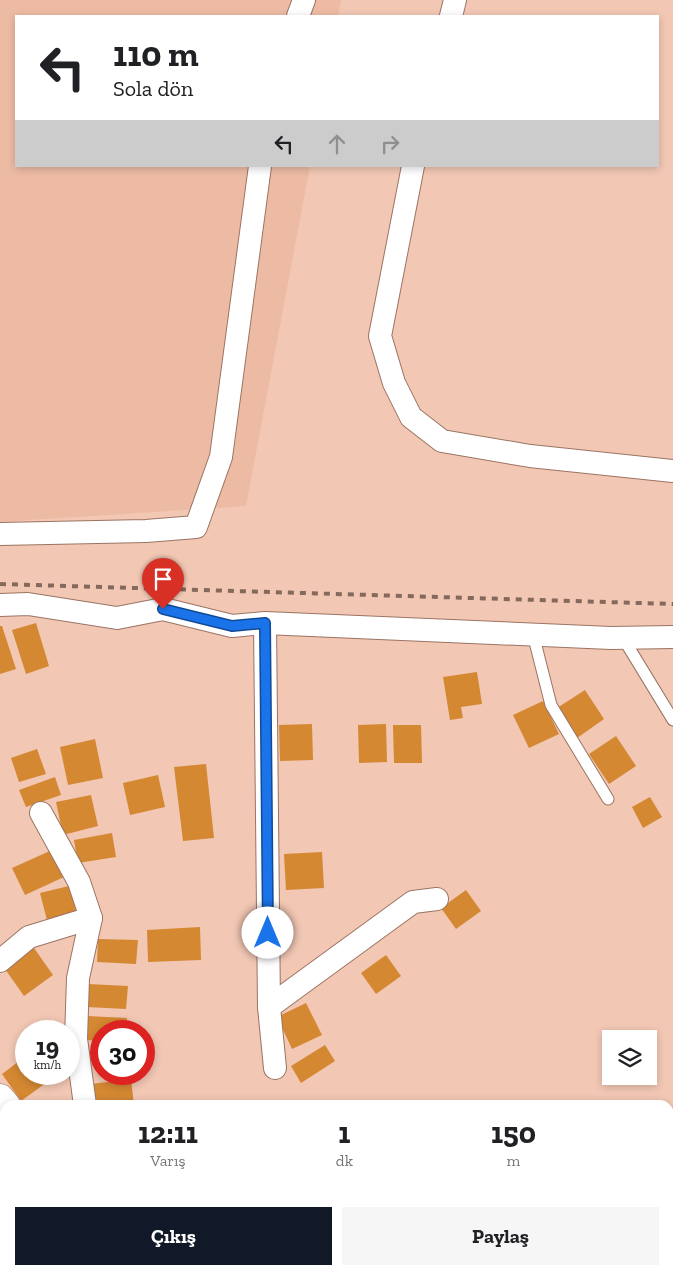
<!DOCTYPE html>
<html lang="tr">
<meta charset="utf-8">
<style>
body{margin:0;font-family:"Zilla Slab",serif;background:#f6f6f6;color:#202124;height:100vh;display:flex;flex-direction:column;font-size:19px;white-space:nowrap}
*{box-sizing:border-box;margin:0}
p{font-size:16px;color:#757577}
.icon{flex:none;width:28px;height:28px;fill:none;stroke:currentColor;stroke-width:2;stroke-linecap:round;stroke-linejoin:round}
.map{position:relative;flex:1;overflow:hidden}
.sheet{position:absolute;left:0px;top:1100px;width:674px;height:175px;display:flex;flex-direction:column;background:#fff;border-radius:15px 15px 0 0;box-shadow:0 2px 8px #0003}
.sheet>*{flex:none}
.banner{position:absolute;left:15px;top:15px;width:644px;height:152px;border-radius:0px;box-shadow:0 2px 8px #0003;background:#fff;color:#202124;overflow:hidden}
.buttons{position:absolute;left:602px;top:1030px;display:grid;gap:10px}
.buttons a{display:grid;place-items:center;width:55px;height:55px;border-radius:0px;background:#fff;box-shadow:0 2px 8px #0003;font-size:25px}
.speed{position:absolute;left:15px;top:1020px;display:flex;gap:10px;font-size:25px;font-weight:700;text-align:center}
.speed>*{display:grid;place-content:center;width:65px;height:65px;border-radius:50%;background:#fff;box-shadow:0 2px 8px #0003;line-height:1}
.speed small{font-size:12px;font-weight:400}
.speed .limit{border:8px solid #d22;background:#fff;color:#111}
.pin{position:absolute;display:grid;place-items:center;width:42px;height:42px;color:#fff;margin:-51px -21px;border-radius:50% 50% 50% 0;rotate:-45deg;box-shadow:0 0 5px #0007}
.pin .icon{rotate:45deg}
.me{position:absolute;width:55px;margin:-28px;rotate:0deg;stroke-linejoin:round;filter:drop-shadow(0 0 4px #0008)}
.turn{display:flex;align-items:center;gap:18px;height:105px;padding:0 15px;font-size:22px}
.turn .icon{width:65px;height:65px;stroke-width:2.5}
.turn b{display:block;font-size:35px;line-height:42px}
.lanes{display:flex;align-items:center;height:48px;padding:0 15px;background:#0003;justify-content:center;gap:25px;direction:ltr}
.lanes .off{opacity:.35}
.eta{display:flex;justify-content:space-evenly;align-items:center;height:85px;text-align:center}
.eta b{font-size:30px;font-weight:800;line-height:35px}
.primary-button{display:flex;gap:10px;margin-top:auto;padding:10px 15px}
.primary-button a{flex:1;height:58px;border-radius:0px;background:#111827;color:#fff;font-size:20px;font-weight:800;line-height:58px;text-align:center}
.primary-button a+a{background:#f6f6f6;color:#202124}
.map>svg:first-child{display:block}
.built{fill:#edbba4}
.building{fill:#d48832}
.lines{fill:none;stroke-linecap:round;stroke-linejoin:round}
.service-casing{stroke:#9b7463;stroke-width:13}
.minor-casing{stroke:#9b7463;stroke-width:24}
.tertiary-casing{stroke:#9b7463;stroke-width:29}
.service{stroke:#fff;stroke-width:11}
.minor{stroke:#fff;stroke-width:22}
.tertiary{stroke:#fff;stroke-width:28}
.rail{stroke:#85695c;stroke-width:4;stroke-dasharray:6 6;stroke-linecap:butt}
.route-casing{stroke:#114b97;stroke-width:12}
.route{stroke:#1a73e8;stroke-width:9}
</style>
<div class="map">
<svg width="673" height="1275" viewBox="0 0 673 1275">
<rect width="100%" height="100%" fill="#f2c7b4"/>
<polygon class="built" points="0,0 341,0 338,16 16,16 16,166 310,166 246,506 0,522"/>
<g class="building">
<polygon points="36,623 49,666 26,674 12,630"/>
<polygon points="0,626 2,626 16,669 0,674"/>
<polygon points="477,672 482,704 461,707 463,718 450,720 443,677"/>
<polygon points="585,690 604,719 577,738 557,708"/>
<polygon points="543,701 559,734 529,748 513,715"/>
<polygon points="312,724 313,760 280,761 279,725"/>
<polygon points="386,724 387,762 359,763 358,725"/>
<polygon points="393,725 421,725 422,763 394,763"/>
<polygon points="616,736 636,766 609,784 589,754"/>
<polygon points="95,739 103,778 68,785 60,747"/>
<polygon points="37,749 46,774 19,782 11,758"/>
<polygon points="206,764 214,838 183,841 174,767"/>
<polygon points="158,775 165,807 130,815 123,783"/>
<polygon points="55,777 61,795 26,807 19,790"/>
<polygon points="91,795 98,826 63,835 56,802"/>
<polygon points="650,797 662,817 643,828 632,807"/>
<polygon points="112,833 116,857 78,863 74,840"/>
<polygon points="52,850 64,877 25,895 12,868"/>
<polygon points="322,852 324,888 286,890 284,854"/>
<polygon points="73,885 81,915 48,924 40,893"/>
<polygon points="466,890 481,911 456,929 441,908"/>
<polygon points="200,927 201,960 148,962 147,930"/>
<polygon points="98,939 138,940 136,964 97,962"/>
<polygon points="34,948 53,975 24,996 5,969"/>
<polygon points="386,955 401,976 376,994 361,973"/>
<polygon points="88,984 128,986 126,1009 87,1007"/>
<polygon points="306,1003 322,1035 292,1049 277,1017"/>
<polygon points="87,1016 127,1018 126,1031 101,1031 101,1041 86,1040"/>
<polygon points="325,1045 335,1061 301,1083 291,1066"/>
<polygon points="26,1056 26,1074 46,1074 50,1080 21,1101 2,1074"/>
<polygon points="131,1079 134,1105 93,1105 91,1084"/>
<polygon points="5,1203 5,1235 0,1236 0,1204"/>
<polygon points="5,1241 5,1270 20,1270 21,1275 0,1275 0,1242"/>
<polygon points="135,1272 135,1275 104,1275 104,1273"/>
</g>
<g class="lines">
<g class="service-casing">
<g id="service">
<polyline points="533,634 551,705 608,799"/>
<polyline points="623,638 673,720"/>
</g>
</g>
<g class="minor-casing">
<g id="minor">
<polyline points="298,16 304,0"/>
<polyline points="451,16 455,0"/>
<polyline points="413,166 380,336 394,383 411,417 442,441 530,456 673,471"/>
<polyline points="0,534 146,531 196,527 221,457 260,166"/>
<polyline points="0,605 28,604 117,618 163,609 232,626 265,623 611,638 673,637"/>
<polyline points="265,623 269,1007"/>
<polyline points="41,813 79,882 91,918 78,978 76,1039 85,1105"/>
<polyline points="0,961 29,937 91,918"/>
<polyline points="275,1068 269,1007 413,902 437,899"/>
<polyline points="0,1191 5,1189"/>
</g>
</g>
<g class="tertiary-casing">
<g id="tertiary">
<polyline points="0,1098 6,1105"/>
<polyline points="71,1270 73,1275"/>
</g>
</g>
<use href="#service" class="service"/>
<use href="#minor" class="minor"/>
<use href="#tertiary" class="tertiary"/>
<polyline class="rail" points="0,584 673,604"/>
</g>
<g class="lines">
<g class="route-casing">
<polyline id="route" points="163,609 232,626 265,623 268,933"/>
</g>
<use href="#route" class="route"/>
</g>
</svg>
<div class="buttons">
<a><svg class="icon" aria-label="layers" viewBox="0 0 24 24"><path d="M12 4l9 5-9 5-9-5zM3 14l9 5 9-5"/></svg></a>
</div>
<div class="speed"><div>19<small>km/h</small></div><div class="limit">30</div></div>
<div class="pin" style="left:163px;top:609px;background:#d93025"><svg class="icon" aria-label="arrive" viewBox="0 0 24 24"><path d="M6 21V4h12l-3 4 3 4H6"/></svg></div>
<svg class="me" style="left:268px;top:933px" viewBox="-20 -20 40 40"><circle r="19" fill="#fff"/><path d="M0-13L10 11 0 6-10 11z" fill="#1a73e8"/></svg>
<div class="banner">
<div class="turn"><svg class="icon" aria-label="left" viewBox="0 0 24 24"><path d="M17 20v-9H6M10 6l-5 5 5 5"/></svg><div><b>110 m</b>Sola dön</div></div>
<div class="lanes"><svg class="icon" aria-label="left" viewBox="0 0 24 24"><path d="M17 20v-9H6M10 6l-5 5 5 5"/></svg><svg class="icon off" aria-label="ahead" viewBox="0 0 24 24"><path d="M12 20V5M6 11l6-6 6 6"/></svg><svg class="icon off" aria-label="right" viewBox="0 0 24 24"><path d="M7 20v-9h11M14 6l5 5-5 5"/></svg></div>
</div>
<section class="sheet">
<div class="eta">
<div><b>12:11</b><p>Varış</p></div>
<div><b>1</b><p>dk</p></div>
<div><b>150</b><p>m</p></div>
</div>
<div class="primary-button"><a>Çıkış</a><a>Paylaş</a></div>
</section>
</div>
